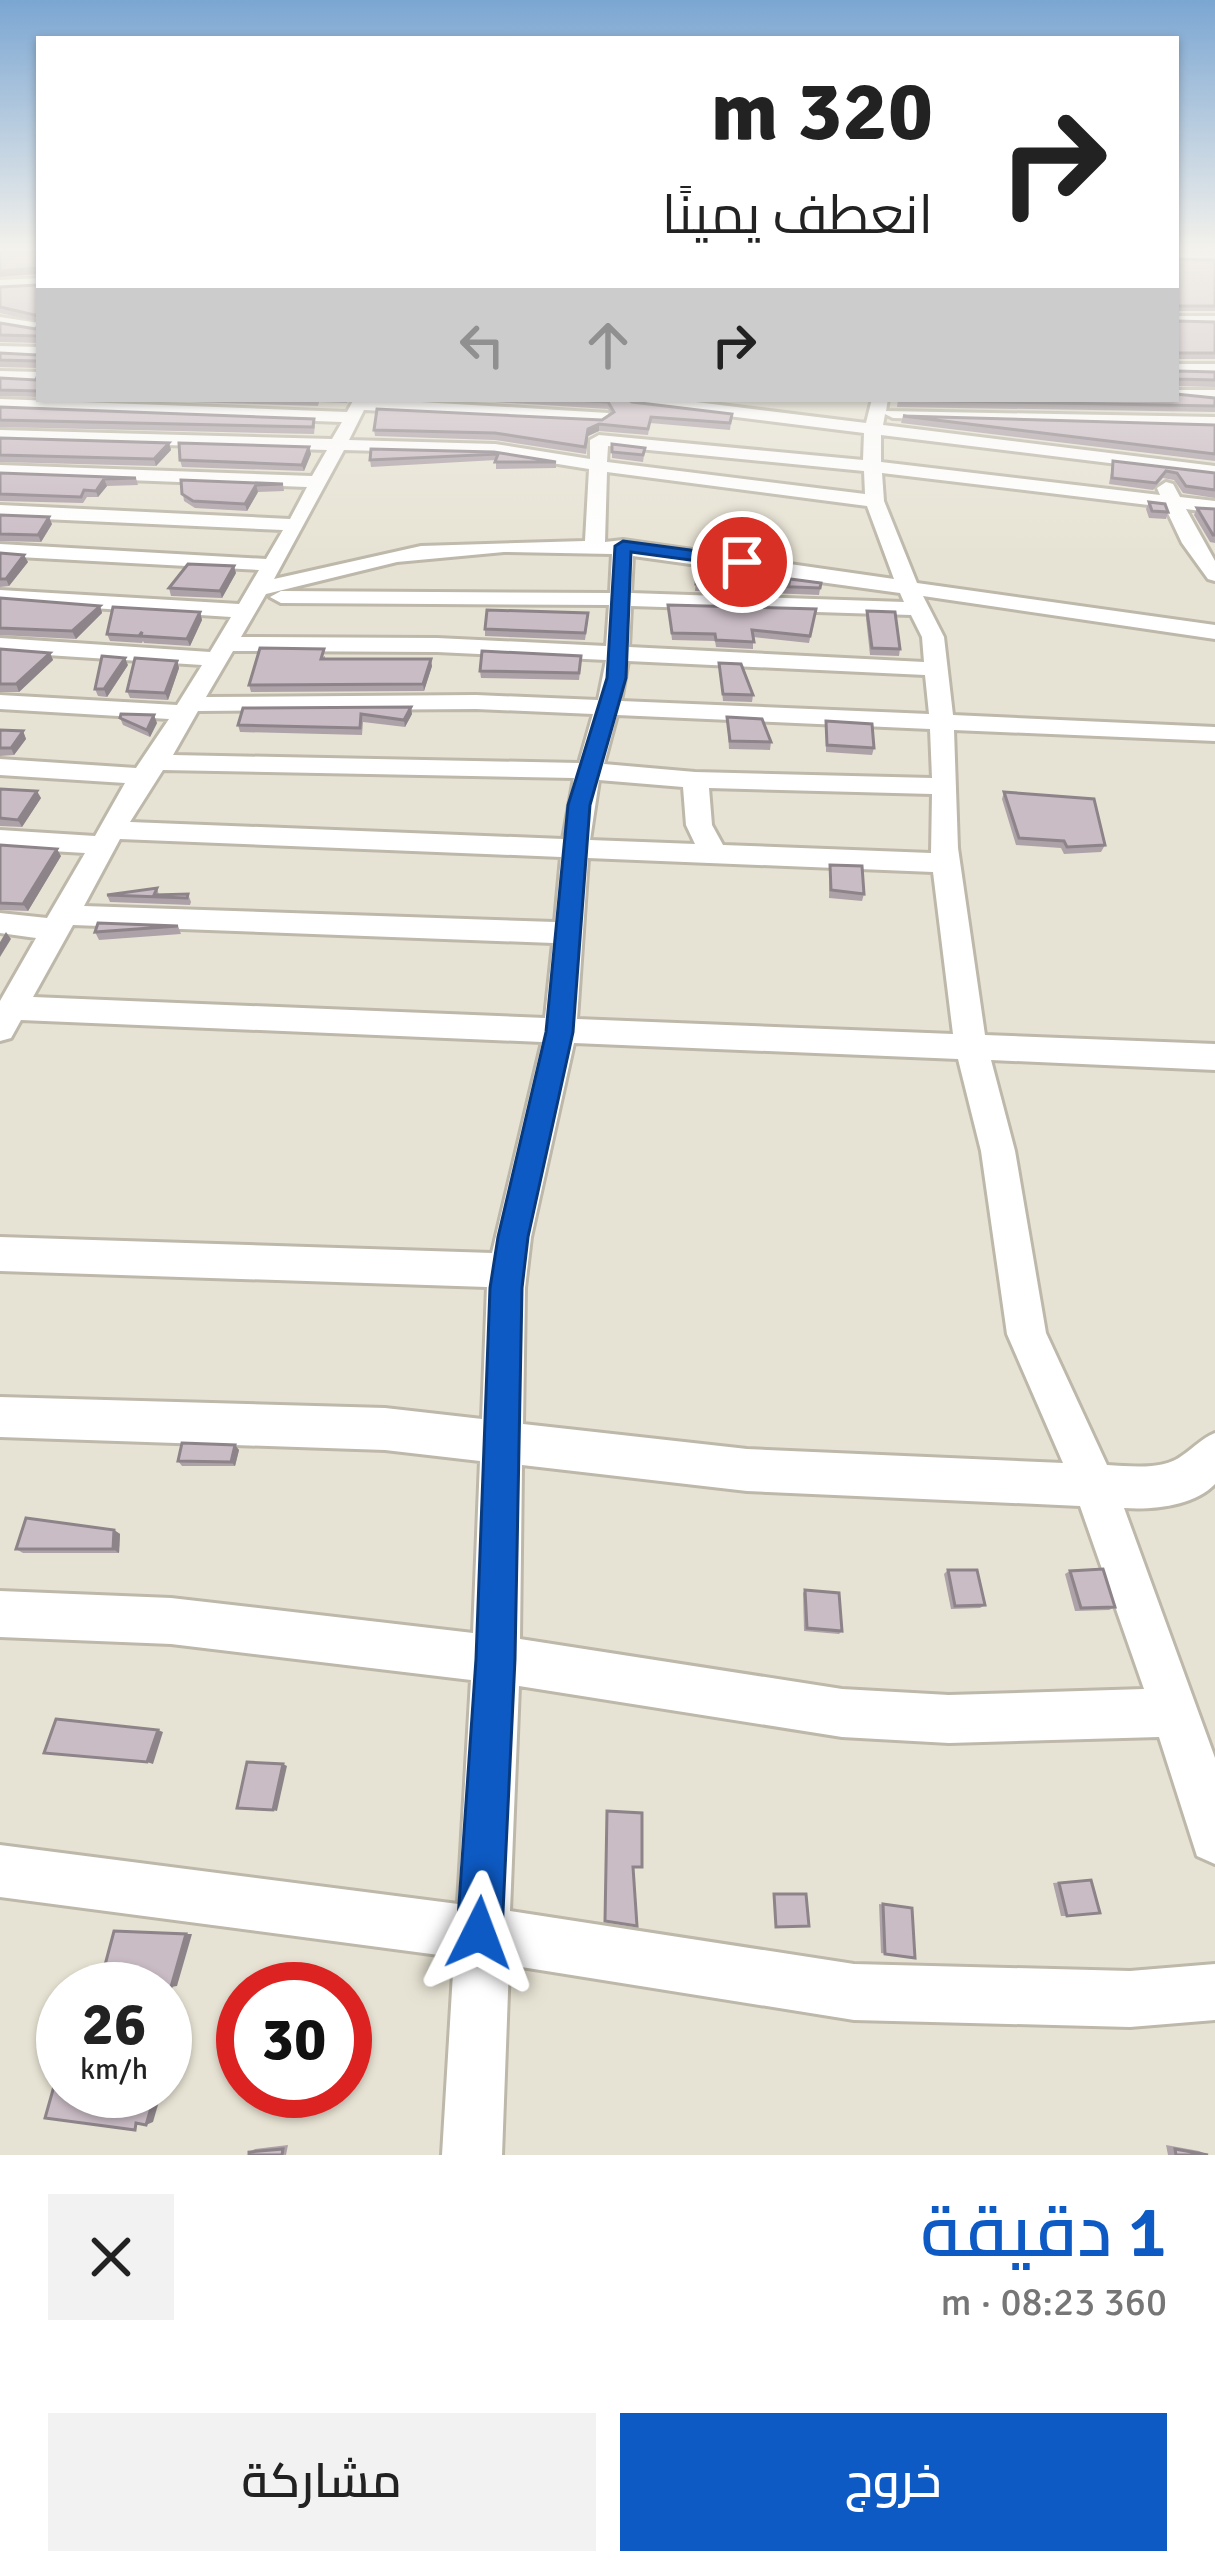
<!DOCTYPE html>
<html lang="ar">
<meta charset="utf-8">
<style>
body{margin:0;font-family:Signika,Cairo,sans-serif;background:#f2f2f2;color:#222;direction:rtl;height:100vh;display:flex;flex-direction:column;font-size:45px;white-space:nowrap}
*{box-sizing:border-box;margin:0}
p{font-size:39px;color:#767676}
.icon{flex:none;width:66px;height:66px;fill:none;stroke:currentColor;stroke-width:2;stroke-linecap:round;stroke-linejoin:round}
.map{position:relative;height:2155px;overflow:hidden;direction:ltr}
.details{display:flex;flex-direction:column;background:#fff;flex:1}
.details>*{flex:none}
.banner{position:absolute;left:36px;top:36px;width:1143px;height:366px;border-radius:0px;box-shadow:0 3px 9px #0004;direction:rtl;background:#fff;color:#222;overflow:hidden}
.speed{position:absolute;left:36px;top:1962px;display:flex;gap:24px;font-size:60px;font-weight:700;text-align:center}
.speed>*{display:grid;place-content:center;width:156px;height:156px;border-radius:50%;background:#fff;box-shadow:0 3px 9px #0004;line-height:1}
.speed small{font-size:30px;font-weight:400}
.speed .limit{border:18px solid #d22;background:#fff;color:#111}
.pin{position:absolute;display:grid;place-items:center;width:102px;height:102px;color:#fff;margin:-51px;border:6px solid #fff;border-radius:50%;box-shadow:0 3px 12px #0007}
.me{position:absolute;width:132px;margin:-66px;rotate:3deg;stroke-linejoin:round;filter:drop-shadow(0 0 9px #0008)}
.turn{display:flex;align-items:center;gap:42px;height:252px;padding:0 48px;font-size:54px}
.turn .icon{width:156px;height:156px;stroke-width:2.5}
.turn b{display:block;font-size:84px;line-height:102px}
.lanes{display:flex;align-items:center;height:114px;padding:0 48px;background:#0003;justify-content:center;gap:60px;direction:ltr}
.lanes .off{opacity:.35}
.round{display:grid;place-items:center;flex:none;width:126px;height:126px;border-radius:0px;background:#f2f2f2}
.head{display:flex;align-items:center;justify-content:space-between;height:204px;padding:0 48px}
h1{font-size:72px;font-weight:600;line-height:90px;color:#0d5ac4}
.primary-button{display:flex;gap:24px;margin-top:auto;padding:24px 48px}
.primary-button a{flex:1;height:138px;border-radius:0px;background:#0d5ac4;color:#fff;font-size:48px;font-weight:600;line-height:138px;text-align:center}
.primary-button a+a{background:#f2f2f2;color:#222}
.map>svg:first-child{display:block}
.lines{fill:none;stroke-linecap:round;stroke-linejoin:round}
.minor-casing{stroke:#bdb8aa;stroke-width:6}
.minor{fill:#fff;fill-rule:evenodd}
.wall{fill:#aea2a9}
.shaded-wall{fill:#8d848a}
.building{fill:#cabcc5;stroke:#8d848a;stroke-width:3}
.route{fill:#0d5ac4;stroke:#083a7f;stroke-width:3}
</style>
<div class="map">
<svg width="1215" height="2155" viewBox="0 0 1215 2155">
<rect width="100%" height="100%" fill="#e7e3d4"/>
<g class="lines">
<g class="minor-casing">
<g id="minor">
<rect x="1176" y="253" width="39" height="8"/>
<polygon points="39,278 39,286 0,288 0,280"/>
<rect x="1176" y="316" width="39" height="8"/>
<polygon points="0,317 39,323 39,331 0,325"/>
<polygon points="0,346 39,347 39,357 0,356"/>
<rect x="1176" y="364" width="39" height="10"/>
<polygon points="0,371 39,372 39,382 0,381"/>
<polygon points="1176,390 1215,390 1215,400 1172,399"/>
<path d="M 0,399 L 347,412 L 354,399 L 370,399 L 608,413 L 610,417 L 602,422 L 364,410 L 349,440 L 495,444 L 590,459 L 590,440 L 599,435 L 863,460 L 864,433 L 632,404 L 624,399 L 672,399 L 866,423 L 872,399 L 888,399 L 886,411 L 1215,417 L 1215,427 L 893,418 L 885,414 L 883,425 L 1215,466 L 1215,476 L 881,435 L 881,462 L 1160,495 L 1157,488 L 1166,482 L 1173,484 L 1180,497 L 1215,501 L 1215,513 L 1186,509 L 1215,561 L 1215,581 L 1208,579 L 1182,543 L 1165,507 L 882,473 L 884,501 L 917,583 L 1215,625 L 1215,639 L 923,596 L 944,637 L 953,715 L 1215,727 L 1215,741 L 954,730 L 958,848 L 985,1035 L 1215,1044 L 1215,1070 L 991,1060 L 1015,1151 L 1046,1333 L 1107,1465 C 1131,1466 1163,1471 1183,1455 C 1195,1447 1201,1439 1215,1433 L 1215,1484 C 1194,1506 1153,1510 1124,1508 L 1215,1758 L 1215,1864 L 1197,1856 L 1159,1737 L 949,1743 L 842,1737 L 519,1686 L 510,1911 L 854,1964 L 1130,1971 L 1215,1964 L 1215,2020 L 1130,2027 L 854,2020 L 509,1965 L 502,2155 L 442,2155 L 454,1957 L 0,1897 L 0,1845 L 458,1904 L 471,1680 L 171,1644 L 0,1637 L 0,1591 L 171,1598 L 473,1633 L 480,1461 L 385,1450 L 0,1437 L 0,1397 L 385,1408 L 482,1419 L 487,1287 L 0,1271 L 0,1237 L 492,1253 L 542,1042 L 21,1020 L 11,1038 L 0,1041 L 0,1001 L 36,938 L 0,933 L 0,913 L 47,918 L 85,853 L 0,848 L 0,830 L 95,836 L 125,783 L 0,775 L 0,759 L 136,768 L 169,719 L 0,709 L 0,695 L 177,705 L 202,665 L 0,652 L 0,638 L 210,652 L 231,617 L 0,602 L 0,590 L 239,604 L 259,570 L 0,556 L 0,544 L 266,559 L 283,530 L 0,517 L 0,505 L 290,519 L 307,487 L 0,475 L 0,465 L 312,476 L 327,450 L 0,440 L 0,430 L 332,439 L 342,422 L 0,409 ZM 608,446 L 864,471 L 865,494 L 607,462 ZM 344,450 L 495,454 L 589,469 L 585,541 L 421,546 L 274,579 ZM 607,472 L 867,506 L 894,579 L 623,540 L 605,542 ZM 504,552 L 612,554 L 610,593 L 281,591 L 270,597 L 281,603 L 609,605 L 606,646 L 437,638 L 241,637 L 266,594 L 397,562 ZM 633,556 L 900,593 L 904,602 L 631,593 ZM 631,606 L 911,615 L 922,637 L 924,662 L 629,647 ZM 233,651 L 437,652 L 606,660 L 598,700 L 476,695 L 206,697 ZM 628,661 L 925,675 L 929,714 L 621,701 ZM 476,709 L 593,714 L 579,763 L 173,755 L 198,711 ZM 617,715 L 930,729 L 932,778 L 695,772 L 604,764 ZM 163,770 L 574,778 L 563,839 L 130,822 ZM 599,780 L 683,787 L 686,825 L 695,844 L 590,840 ZM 709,788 L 932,794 L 931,853 L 723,845 L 712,825 ZM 120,839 L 561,857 L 555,922 L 84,906 ZM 588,858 L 933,872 L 953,1034 L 577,1019 ZM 73,925 L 553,943 L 545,1018 L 33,997 ZM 574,1043 L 958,1059 L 981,1151 L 1007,1334 L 1063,1463 L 747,1449 L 523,1424 L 525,1288 L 531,1237 ZM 522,1465 L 747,1491 L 1080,1506 L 1144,1689 L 949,1695 L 842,1689 L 520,1639 Z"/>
</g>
</g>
<use href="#minor" class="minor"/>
</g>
<g class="wall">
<polygon points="1176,259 1215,260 1215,311 1177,311"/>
<polygon points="39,283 39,322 0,313 0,287 37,285"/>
<polygon points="1176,321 1215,322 1215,359 1176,359"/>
<polygon points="0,323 36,329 39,323 39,343 0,342"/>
<polygon points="39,348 39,368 0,367 0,353 37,355"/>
<polygon points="1176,371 1215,372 1215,387 1176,386"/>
<polygon points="39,372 39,397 0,396 0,378 36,380"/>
<polygon points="1215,398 1215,412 897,407 898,399"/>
<polygon points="95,399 350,399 347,403 319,402 318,406"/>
<polygon points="447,399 627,399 632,402 732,414 730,430 650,423 648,435 599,431 588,436 586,454 495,440 375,436 374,430 602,420 611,414 608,409"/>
<polygon points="688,399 735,399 735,402"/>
<polygon points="0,407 315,425 314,434 0,427"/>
<polygon points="903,416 1215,425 1215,461 901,423"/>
<polygon points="0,438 169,443 171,450 156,466 0,462"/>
<polygon points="309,447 311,454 304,471 182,467 180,460"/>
<polygon points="645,448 643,462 612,458 612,452"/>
<polygon points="494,452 556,462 556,468 496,469 496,460 371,467 370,460"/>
<polygon points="1113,461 1215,473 1215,498 1183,493 1174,480 1163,478 1153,490 1109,484"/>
<polygon points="0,473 136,478 138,485 107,486 98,497 87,497 83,503 0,501"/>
<polygon points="181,480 283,484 284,491 258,492 247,511 195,508 184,501"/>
<polygon points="1149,502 1168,512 1166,519 1149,518 1146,509"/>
<polygon points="1197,508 1215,509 1215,543 1210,542 1194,515"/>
<polygon points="0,515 52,524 41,542 0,541"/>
<polygon points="0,553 28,562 9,586 0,587"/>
<polygon points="697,570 739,585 738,592 695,591"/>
<polygon points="236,573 222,598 171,596 169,588"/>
<polygon points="741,577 789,584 821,583 819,595 742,592"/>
<polygon points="0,598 100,606 102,613 76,639 0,635"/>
<polygon points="668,605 816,609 809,643 753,637 753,649 716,647 715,641 672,640"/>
<polygon points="867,611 900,649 899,656 870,655 866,618"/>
<polygon points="200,612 202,620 190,646 144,643 143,641 142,643 110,641 107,634"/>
<polygon points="588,620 585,640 485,636 485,629"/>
<polygon points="0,649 50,653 53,660 19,692 0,692"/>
<polygon points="325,656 325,659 432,666 424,691 251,692 249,685"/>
<polygon points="177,661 179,668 168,700 130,698 127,691"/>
<polygon points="581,663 579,680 481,678 480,671"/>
<polygon points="719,663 753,695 752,702 723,701"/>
<polygon points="128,665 107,697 98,696 95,689"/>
<polygon points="243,708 412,714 405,727 363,722 362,735 240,732 238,725"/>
<polygon points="727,717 771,742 770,750 729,749"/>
<polygon points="120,718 157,723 150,737 123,725"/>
<polygon points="826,721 874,748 872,755 826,752"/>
<polygon points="0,730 23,731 26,739 14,755 0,756"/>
<polygon points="0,789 41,798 22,827 0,826"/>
<polygon points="1004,792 1105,845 1101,852 1064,854 1061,848 1016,845 1002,799"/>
<polygon points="0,845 61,856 28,911 0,910"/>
<polygon points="830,865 864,894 862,901 829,898"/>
<polygon points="157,888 159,895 188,894 191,902 190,905 110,902 107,895"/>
<polygon points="178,926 181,934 99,940 95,932"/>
<polygon points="235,1445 239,1450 235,1466 182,1466 178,1461"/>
<polygon points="114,1530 120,1534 119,1553 23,1553 16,1549"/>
<polygon points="948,1570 985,1605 980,1608 951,1609 944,1574"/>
<polygon points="1070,1571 1115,1607 1109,1610 1075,1611 1065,1574"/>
<polygon points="805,1590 842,1631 839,1634 804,1631 803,1593"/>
<polygon points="1091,1880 1067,1916 1061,1916 1053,1883"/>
<polygon points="879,1904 912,1908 915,1958 881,1953"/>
<polygon points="288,2145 286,2155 249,2152 255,2149"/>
<polygon points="1166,2145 1199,2151 1208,2155 1168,2155"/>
</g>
<g class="shaded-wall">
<polygon points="37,268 39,274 0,277 0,271"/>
<polygon points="599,424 599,431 588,436 586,454 588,429"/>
<polygon points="169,443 171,450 156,466 154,459"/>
<polygon points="309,447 311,454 304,471 302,465"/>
<polygon points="104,479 107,486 98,497 96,491"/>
<polygon points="256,485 258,492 247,511 245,504"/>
<polygon points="49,517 52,524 41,542 38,535"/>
<polygon points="24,555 28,562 9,586 6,579"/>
<polygon points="234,566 236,573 222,598 220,591"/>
<polygon points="100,606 102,613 76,639 72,631"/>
<polygon points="200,612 202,620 190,646 187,639"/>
<polygon points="50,653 53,660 19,692 16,684"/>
<polygon points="125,658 128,665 107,697 104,689"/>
<polygon points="431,659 432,666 424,691 423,684"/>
<polygon points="177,661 179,668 168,700 165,693"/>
<polygon points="411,707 412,714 405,727 404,720"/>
<polygon points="154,715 157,723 150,737 147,730"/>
<polygon points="23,731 26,739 14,755 11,748"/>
<polygon points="37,791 41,798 22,827 18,820"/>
<polygon points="57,849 61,856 28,911 23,904"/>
<polygon points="6,932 11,939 0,957 0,942"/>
<polygon points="235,1445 239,1450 235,1466 231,1462"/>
<polygon points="114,1530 120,1534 119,1553 113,1549"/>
<polygon points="158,1730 163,1732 153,1764 147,1762"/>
<polygon points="283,1764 287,1766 277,1811 273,1810"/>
<polygon points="186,1934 192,1934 177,1986 171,1987"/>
<polygon points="156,2091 162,2091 153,2122 146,2125"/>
</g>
<g class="building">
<polygon points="0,252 39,252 39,274 37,268 0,271"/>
<polygon points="1176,259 1215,260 1215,306 1178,306 1176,316"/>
<polygon points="39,283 39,316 0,307 0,287 37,285"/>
<polygon points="1176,321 1215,322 1215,353 1178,353 1176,356"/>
<polygon points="0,323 36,329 39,323 39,339 37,336 0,335"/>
<polygon points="39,348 39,364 37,361 0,360 0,353 37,355"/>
<polygon points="1176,371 1215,372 1215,380 1178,379 1176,383"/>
<polygon points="39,372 39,391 0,390 0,378 36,380"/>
<polygon points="1176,394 1215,398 1215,406 898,400 1176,399"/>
<polygon points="556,399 627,399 632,402 732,414 730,423 651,417 648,429 599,424 588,429 585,447 495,433 374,430 377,409 602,420 614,412 608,402"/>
<polygon points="0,407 314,419 313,427 0,420"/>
<polygon points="903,416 1215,425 1215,454"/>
<polygon points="0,438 169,443 154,459 0,455"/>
<polygon points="179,443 309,447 302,465 180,460"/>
<polygon points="612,444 645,448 643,455 612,452"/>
<polygon points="371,449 494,452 556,462 495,462 498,454 370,460"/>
<polygon points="1113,461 1215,473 1215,490 1186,486 1177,473 1166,471 1156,483 1112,478"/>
<polygon points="0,473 136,478 104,479 96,491 84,490 81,497 0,494"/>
<polygon points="181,480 283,484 256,485 245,504 193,501 182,494"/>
<polygon points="1149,502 1165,504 1168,512 1152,511"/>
<polygon points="1197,508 1215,509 1215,535 1213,535"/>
<polygon points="0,515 49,517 38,535 0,534"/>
<polygon points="0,553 24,555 6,579 0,579"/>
<polygon points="188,564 234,566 220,591 169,588"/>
<polygon points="697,570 729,575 739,585 696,584"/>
<polygon points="741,577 789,584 790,579 821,583 820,588 743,585"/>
<polygon points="0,598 100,606 72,631 0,628"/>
<polygon points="668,605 816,609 810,636 752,630 754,642 716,640 715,634 672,633"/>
<polygon points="113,607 200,612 187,639 141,636 142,632 139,636 107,634"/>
<polygon points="487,610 588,613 585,633 485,629"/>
<polygon points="867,611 895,612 900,649 872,648"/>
<polygon points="260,648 324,649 321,659 431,659 423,684 249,685"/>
<polygon points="0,649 50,653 16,684 0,684"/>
<polygon points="482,651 581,656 579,673 480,671"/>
<polygon points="102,656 125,658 104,689 95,689"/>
<polygon points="135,658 177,661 165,693 127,691"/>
<polygon points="719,663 741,664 753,695 723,694"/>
<polygon points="411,707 404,720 361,714 360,728 238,725 243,708"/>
<polygon points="121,714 154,715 147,730 120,718"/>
<polygon points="727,717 762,719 771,742 730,741"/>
<polygon points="826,721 872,724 874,748 827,745"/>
<polygon points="0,730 23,731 11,748 0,748"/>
<polygon points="0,789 37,791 18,820 0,818"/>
<polygon points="1004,792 1094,799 1105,845 1067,847 1064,841 1019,838"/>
<polygon points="0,845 57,849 23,904 0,903"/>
<polygon points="830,865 862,866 864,894 831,890"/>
<polygon points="157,888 154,895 188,894 187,898 107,895"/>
<polygon points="98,923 178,926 95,932"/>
<polygon points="182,1443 235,1445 231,1462 178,1461"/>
<polygon points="26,1518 114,1530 113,1549 16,1549"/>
<polygon points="1103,1569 1115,1607 1081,1608 1070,1571"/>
<polygon points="948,1570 977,1570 985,1605 955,1606"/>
<polygon points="805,1590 839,1593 842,1631 807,1628"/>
<polygon points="56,1719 158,1730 147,1762 44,1753"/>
<polygon points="247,1762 283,1764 273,1810 237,1808"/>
<polygon points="607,1811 642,1813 642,1867 633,1867 637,1926 605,1921"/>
<polygon points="1091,1880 1100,1913 1067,1916 1059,1883"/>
<polygon points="774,1894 806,1894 809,1926 776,1927"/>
<polygon points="883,1904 912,1908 915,1958 885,1954"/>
<polygon points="114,1931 186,1934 171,1987 137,1982 141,1969 105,1965"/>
<polygon points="58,2072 63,2072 63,2091 156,2091 146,2125 136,2123 135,2130 45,2118"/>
<polygon points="283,2149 282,2155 249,2155 249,2152"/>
<polygon points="1175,2149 1208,2155 1176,2155"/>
</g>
<linearGradient id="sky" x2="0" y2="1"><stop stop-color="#7ba6d2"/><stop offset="0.45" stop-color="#f4f2ec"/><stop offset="1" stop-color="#f4f2ec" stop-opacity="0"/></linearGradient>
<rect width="1215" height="554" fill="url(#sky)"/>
<polygon class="route" points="623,541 742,557 751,562 742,567 631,552 626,678 590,805 573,1032 528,1237 522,1288 515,1659 502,1933 495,1949 479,1955 464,1949 457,1933 476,1659 490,1288 498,1237 546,1032 568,805 607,678 615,546"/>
</svg>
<div class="speed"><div>26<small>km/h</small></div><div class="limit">30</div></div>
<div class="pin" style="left:742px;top:562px;background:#d93025"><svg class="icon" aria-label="arrive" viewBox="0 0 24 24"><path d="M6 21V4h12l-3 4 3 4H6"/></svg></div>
<svg class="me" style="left:479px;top:1933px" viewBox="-20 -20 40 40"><path d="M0-17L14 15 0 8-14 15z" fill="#0d5ac4" stroke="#fff" stroke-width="4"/></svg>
<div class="banner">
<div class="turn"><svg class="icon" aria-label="right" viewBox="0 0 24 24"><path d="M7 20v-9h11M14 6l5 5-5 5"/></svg><div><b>320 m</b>انعطف يمينًا</div></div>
<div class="lanes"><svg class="icon off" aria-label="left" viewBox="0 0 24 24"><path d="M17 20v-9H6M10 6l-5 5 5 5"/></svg><svg class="icon off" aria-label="ahead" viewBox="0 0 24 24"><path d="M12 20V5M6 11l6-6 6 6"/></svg><svg class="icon" aria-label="right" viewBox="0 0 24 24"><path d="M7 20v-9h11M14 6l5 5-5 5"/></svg></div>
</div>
</div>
<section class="details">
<div class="head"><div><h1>1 دقيقة</h1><p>360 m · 08:23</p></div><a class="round"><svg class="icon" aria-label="close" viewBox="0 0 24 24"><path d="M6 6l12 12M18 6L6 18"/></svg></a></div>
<div class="primary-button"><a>خروج</a><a>مشاركة</a></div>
</section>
